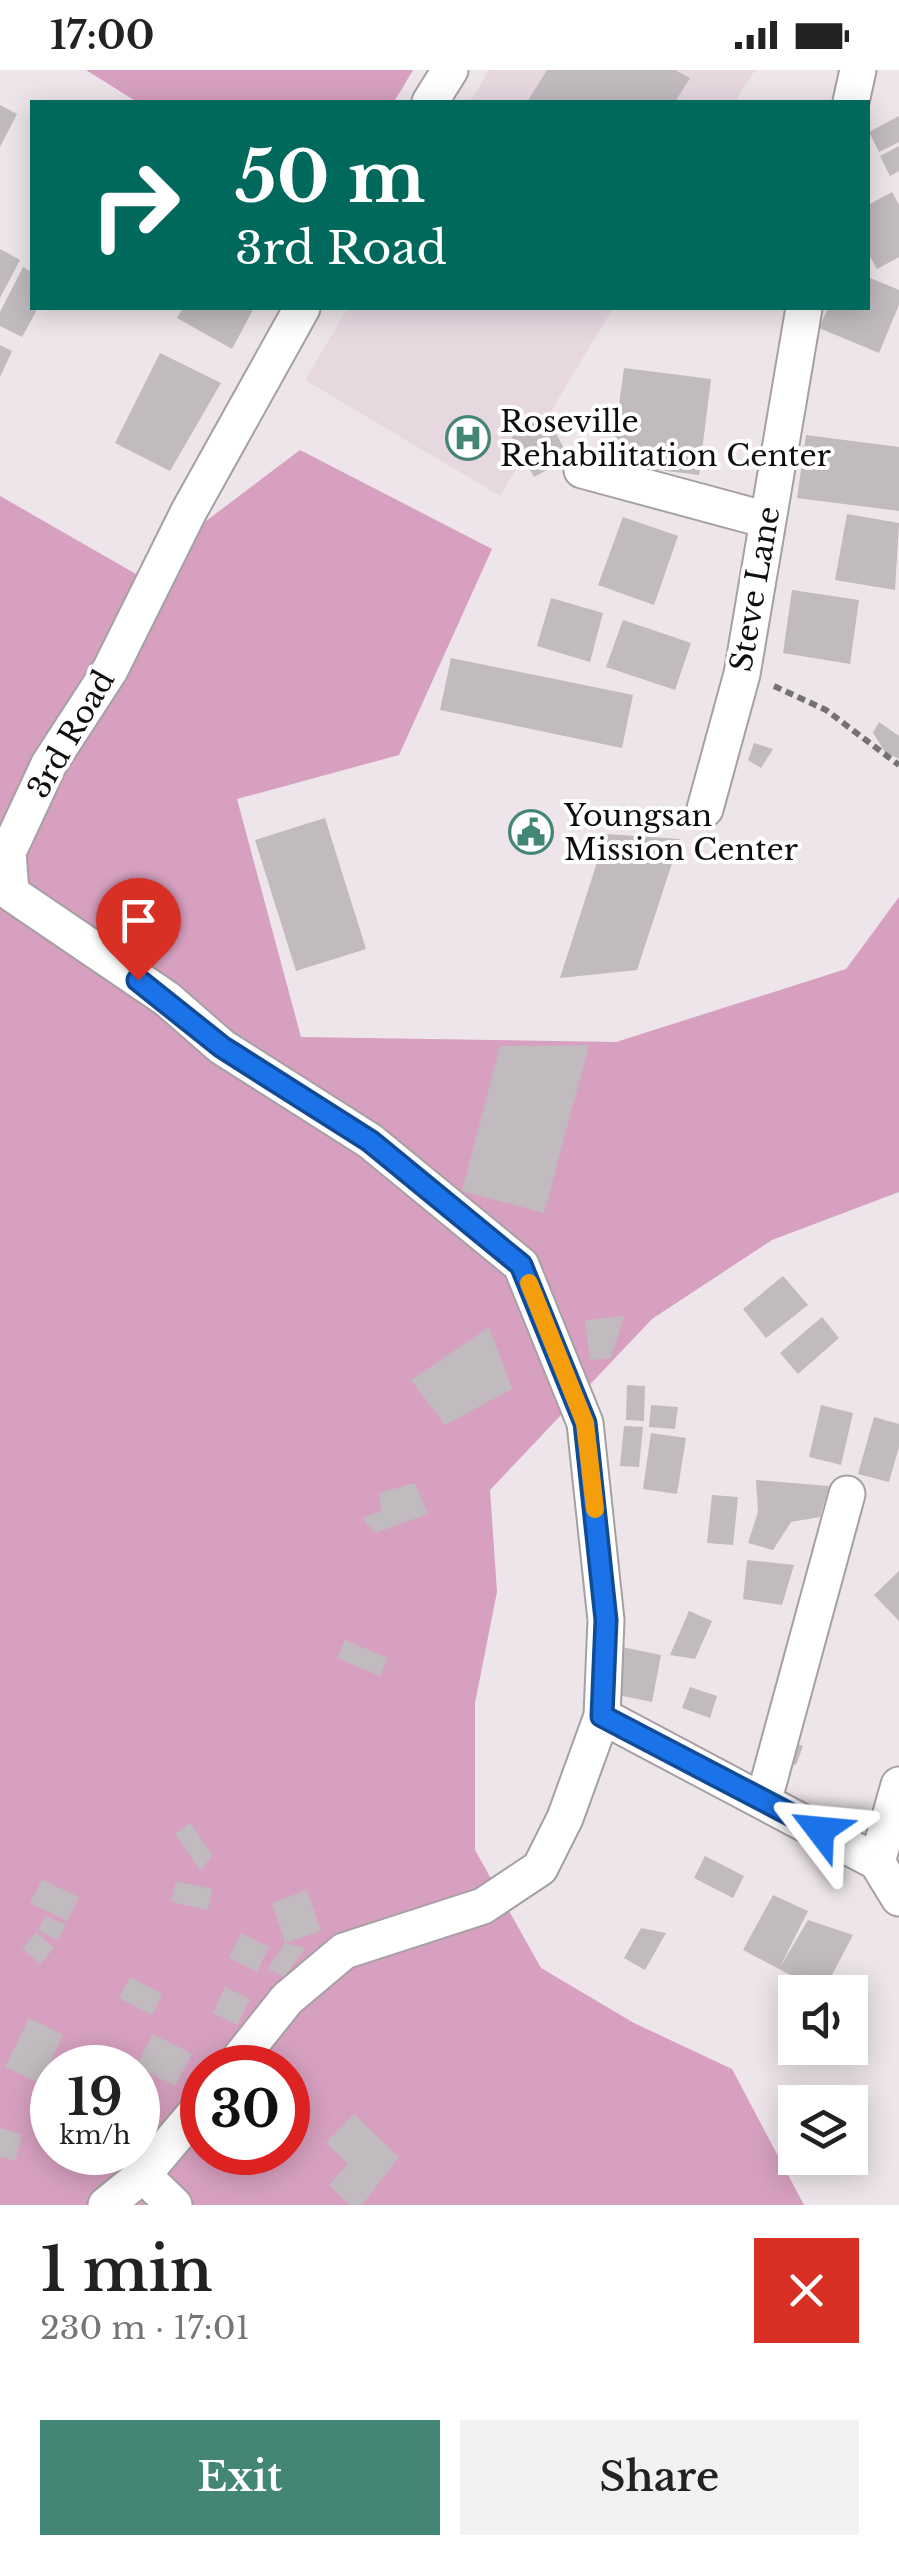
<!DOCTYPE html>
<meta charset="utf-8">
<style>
body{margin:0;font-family:"Libre Baskerville",serif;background:#f2f2f2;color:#222;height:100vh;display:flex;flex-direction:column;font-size:38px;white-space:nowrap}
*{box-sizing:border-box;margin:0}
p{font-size:32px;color:#767676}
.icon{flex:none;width:55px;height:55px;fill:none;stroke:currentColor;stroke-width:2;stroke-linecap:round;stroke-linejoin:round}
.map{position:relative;height:2135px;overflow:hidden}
.panel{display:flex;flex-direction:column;background:#fff;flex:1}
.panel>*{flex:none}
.banner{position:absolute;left:30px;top:30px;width:840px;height:210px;border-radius:0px;box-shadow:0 5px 25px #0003;background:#00695c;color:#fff;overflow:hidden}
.controls{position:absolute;left:778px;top:1905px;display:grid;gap:20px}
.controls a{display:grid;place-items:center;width:90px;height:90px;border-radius:0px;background:#fff;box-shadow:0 5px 25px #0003;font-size:50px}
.speed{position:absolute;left:30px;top:1975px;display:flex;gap:20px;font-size:50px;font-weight:700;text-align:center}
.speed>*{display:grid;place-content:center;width:130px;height:130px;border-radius:50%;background:#fff;box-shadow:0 5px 25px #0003;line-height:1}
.speed small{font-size:25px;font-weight:400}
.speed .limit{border:15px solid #d22;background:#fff;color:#111}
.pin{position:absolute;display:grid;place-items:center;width:85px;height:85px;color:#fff;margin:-102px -42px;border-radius:50% 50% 50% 0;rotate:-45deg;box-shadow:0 0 10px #0007}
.pin .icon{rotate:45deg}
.me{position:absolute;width:110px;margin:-55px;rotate:299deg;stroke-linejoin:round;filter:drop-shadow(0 0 8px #0008)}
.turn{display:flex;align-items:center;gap:35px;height:210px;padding:0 40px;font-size:45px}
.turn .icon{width:130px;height:130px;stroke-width:2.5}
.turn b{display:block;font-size:70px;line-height:85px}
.round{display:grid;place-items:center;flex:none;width:105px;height:105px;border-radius:0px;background:#f2f2f2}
.summary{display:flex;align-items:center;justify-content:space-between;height:170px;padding:0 40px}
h1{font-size:60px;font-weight:600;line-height:75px}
.button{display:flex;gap:20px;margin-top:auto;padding:20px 40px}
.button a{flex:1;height:115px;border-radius:0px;background:#448676;color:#fff;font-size:40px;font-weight:600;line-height:115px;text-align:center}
.button a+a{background:#f2f2f2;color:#222}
.status{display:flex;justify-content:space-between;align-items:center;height:70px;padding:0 50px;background:#fff;direction:ltr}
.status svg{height:28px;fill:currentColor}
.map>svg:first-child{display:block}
.built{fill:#e7d8e0}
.forest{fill:#d7a0c0;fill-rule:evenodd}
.building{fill:#c1babe}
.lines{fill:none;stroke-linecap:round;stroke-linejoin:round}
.minor-casing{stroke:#a69fa3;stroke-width:39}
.path{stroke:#767274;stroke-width:6;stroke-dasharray:8 5;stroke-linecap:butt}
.minor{stroke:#fff;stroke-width:35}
.route-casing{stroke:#114b97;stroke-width:25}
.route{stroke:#1a73e8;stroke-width:18}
.slow{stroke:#f59e0b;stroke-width:18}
.labels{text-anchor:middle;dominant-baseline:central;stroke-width:8;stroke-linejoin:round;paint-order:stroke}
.poi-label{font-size:30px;fill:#0f0d0e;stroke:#fff;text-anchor:start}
.street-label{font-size:30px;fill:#0f0d0e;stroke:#fff}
</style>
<div class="status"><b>17:00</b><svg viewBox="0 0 49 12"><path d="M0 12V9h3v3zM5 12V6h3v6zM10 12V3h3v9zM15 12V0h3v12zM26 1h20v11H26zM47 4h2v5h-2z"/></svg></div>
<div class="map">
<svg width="899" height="2135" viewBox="0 0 899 2135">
<rect width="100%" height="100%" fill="#ede5e9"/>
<g class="built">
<polygon points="489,0 755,0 735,32 470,32"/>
<polygon points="348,238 613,238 500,426 305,310"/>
</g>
<g class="forest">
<polygon points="86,0 413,0 394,32 137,32"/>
<path d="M 300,380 L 492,479 L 399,685 L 237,729 L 301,967 L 616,972 L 846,899 L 899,827 L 899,1122 L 772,1170 L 652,1249 L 490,1420 L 497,1522 L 475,1633 L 475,1780 L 541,1898 L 634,1953 L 732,1999 L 804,2135 L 0,2135 L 0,426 L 136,504 ZM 52,1998 L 138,1998 L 138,2082 L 52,2082 ZM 202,1998 L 288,1998 L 288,2082 L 202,2082 Z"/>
</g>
<g class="building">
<polygon points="547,0 675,0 690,8 675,32 527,32"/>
<polygon points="0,35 17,44 0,77"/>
<polygon points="899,46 899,72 879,82 869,62"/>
<polygon points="899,76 899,101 890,106 880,86"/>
<polygon points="892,122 899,135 899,187 877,199 868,183 868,135"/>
<polygon points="0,179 20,190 0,228"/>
<polygon points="23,197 32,202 32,238 38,238 22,267 0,256 0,242"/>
<polygon points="868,207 899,220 899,235 879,283 819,258 828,238 868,238"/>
<polygon points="183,238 254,238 232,279 177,248"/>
<polygon points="0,275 12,281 0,307"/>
<polygon points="160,283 221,313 170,401 115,373"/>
<polygon points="624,298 711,309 699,405 611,394"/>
<polygon points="547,346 569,388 534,407 511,366"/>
<polygon points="806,365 899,377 899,441 797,428"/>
<polygon points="847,444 899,453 895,520 835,510"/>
<polygon points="623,447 678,466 654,535 598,515"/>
<polygon points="792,520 859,530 850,594 783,583"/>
<polygon points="551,528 603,543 590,592 537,576"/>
<polygon points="623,550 691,573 675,620 606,597"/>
<polygon points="451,588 633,625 622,678 440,640"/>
<polygon points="879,652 899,666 899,689 885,682 873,663"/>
<polygon points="754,673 773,679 761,698 748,690"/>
<polygon points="325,748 366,879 296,901 255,770"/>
<polygon points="606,764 680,769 637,900 560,908"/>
<polygon points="589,975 544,1143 462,1121 500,976"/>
<polygon points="783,1206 808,1235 766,1268 743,1239"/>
<polygon points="624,1246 611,1288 590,1290 585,1250"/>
<polygon points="822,1247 839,1268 798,1304 780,1283"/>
<polygon points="489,1257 512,1319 445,1355 411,1310"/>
<polygon points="627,1315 645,1316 644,1351 626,1350"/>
<polygon points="651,1335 678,1337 675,1359 649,1357"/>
<polygon points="821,1335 853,1343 841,1395 809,1387"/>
<polygon points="874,1347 899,1354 899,1377 889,1412 858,1404"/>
<polygon points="624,1356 643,1357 639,1397 620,1396"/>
<polygon points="651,1363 686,1368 677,1424 643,1419"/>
<polygon points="756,1410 829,1416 820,1447 791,1452 773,1480 748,1473 758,1442"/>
<polygon points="415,1413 428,1444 375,1463 362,1448 381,1441 379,1423"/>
<polygon points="712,1425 738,1427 733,1475 707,1473"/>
<polygon points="747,1490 794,1495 782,1535 743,1529"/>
<polygon points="899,1501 899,1551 874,1525"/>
<polygon points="689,1541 712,1551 695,1589 670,1585"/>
<polygon points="345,1570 388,1588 380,1606 337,1588"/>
<polygon points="617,1576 661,1585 652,1632 608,1623"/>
<polygon points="690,1617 717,1626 710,1648 682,1638"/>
<polygon points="785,1670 803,1676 796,1695 779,1689"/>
<polygon points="190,1753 212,1785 201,1801 175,1764"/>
<polygon points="705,1786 744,1806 733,1828 694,1808"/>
<polygon points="42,1810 79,1827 67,1851 30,1833"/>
<polygon points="176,1811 212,1819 208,1840 171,1832"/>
<polygon points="307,1820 321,1861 285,1873 306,1878 284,1907 268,1899 285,1873 272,1833"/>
<polygon points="773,1825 808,1841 779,1899 808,1850 853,1865 823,1922 779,1899 743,1880"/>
<polygon points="45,1846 66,1855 58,1870 38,1860"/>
<polygon points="641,1858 666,1863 645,1900 624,1888"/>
<polygon points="36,1862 54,1878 40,1894 22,1879"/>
<polygon points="241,1863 269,1877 257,1902 229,1888"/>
<polygon points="130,1907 162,1924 152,1945 119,1928"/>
<polygon points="225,1917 250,1929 237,1955 213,1943"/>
<polygon points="29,1948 63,1965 40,2013 5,1997"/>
<polygon points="153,1964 192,1984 175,2016 136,1996"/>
<polygon points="354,2044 399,2087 362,2135 350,2135 329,2115 348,2094 326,2073"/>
<polygon points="0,2058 22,2064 15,2091 0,2087"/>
</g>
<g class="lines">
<g class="minor-casing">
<g id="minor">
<polyline points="430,32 450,0"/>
<polyline points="851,32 858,0"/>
<polyline points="582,400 767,450"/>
<polyline points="705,739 742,604 804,238"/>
<polyline points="602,1646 877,1792 899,1828"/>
<polyline points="764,1729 847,1424"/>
<polyline points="877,1792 899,1715"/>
<polyline points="232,1998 287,1929 344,1881 483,1836 540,1798 565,1748 602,1646 606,1550 585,1353 521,1195 370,1071 222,977 167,929 11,823 8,782 49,694 110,600 189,441 302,238"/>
<polyline points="143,2105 174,2135"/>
<polyline points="106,2135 143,2105 202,2035"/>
</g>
</g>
<polyline class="path" points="774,616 826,640 899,695"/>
<use href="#minor" class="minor"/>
</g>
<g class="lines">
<g class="route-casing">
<polyline id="route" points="138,910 222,977 370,1071 521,1195 585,1353 606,1550 602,1646 820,1760"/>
</g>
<use href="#route" class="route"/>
<polyline class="slow" points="529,1213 585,1353 595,1439"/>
</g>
<defs>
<g id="hospital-ring" transform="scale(2.25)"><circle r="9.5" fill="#fff" stroke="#448676" stroke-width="1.5"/><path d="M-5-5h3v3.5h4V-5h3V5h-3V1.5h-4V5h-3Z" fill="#448676"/></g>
<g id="civic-ring" transform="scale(2.25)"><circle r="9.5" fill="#fff" stroke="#448676" stroke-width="1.5"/><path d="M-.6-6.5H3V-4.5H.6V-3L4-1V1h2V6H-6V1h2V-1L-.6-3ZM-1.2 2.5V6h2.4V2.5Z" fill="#448676"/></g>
</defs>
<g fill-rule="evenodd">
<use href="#hospital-ring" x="468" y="368"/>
<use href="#civic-ring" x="531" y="762"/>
</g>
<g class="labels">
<g class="poi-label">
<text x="500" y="351">Roseville<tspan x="500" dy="34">Rehabilitation Center</tspan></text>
<text x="564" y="745">Youngsan<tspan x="564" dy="34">Mission Center</tspan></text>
</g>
<g class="street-label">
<text transform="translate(755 519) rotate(-80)">Steve Lane</text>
<text transform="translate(71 664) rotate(-60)">3rd Road</text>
</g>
</g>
</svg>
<div class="controls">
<a><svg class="icon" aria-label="sound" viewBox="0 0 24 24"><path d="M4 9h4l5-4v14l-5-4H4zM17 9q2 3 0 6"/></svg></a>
<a><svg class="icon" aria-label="layers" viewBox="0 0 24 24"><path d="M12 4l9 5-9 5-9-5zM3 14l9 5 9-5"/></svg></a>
</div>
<div class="speed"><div>19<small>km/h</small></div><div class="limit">30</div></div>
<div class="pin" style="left:138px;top:910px;background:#d93025"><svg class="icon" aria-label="arrive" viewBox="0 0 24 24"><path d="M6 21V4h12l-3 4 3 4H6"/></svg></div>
<svg class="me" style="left:820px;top:1760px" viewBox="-20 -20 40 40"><path d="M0-17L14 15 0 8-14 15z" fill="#1a73e8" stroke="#fff" stroke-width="4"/></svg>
<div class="banner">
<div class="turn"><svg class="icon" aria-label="right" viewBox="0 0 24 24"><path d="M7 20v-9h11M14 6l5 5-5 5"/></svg><div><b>50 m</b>3rd Road</div></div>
</div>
</div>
<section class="panel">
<div class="summary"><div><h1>1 min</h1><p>230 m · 17:01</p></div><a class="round" style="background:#d93025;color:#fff"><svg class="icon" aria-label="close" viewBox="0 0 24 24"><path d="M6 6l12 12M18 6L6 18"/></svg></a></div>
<div class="button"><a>Exit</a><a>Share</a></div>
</section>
